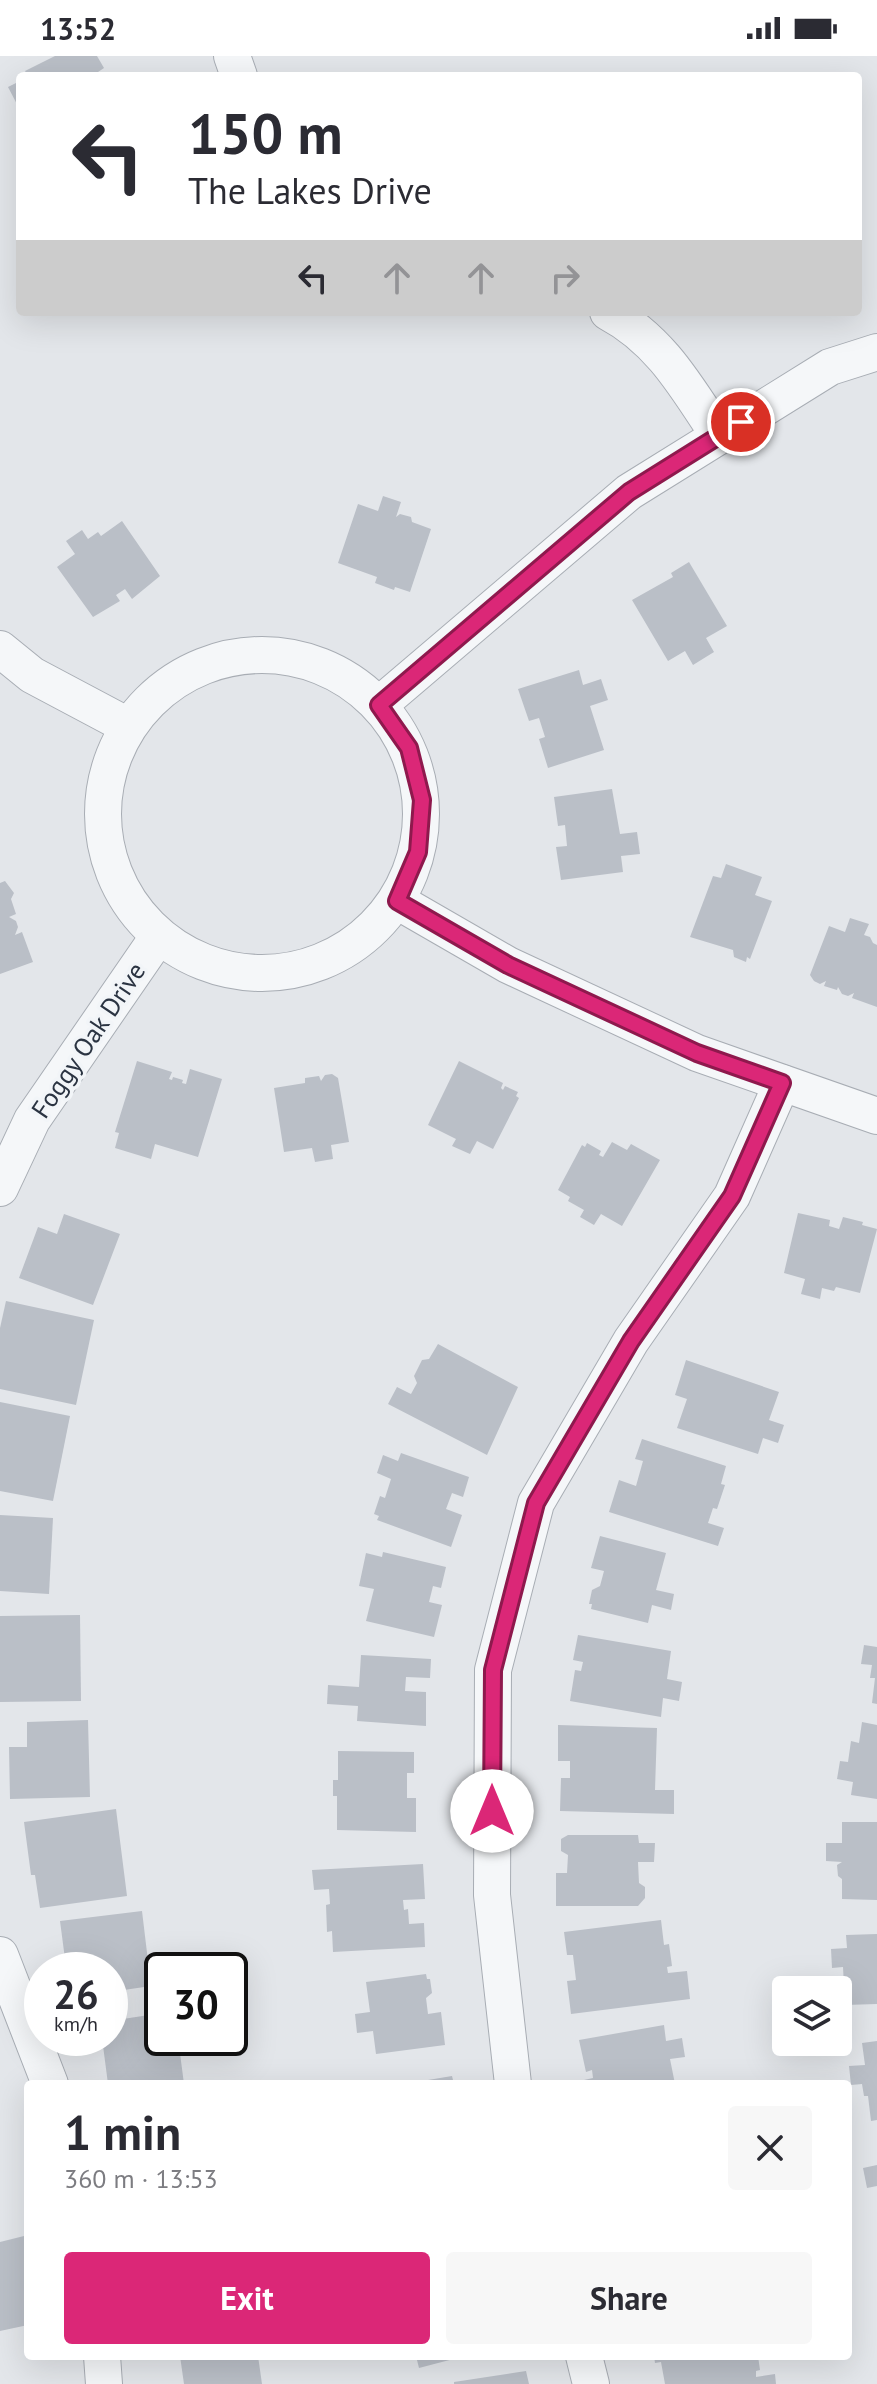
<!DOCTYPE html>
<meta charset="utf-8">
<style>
body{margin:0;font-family:"PT Sans",sans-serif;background:#f7f7f7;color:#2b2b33;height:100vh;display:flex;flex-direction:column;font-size:30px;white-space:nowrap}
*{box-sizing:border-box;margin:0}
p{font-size:26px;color:#7c7c81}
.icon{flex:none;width:44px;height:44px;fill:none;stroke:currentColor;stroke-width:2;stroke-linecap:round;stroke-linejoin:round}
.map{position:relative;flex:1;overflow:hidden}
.sheet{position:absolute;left:24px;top:2024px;width:828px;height:280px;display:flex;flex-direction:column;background:#fff;border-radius:8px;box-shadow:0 8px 32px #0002}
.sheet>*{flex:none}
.top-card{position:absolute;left:16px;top:16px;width:846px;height:244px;border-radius:8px;box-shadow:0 8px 32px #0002;background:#fff;color:#2b2b33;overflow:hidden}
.tools{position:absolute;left:772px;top:1920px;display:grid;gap:16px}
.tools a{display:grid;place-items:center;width:80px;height:80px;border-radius:8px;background:#fff;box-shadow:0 8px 32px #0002;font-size:40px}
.speed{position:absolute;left:24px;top:1896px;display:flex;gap:16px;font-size:40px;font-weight:700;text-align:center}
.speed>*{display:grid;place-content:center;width:104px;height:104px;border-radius:50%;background:#fff;box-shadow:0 8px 32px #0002;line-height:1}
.speed small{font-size:20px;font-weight:400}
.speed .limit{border:4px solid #111;border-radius:12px;background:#fff;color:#111}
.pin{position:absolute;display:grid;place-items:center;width:68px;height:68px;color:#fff;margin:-34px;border:4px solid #fff;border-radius:50%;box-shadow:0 2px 8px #0007}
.me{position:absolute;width:88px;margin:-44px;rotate:0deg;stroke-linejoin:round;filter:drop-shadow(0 0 6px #0008)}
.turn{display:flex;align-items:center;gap:28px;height:168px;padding:0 40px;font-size:36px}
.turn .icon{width:104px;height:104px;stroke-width:2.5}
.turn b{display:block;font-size:56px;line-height:68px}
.lanes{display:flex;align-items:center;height:76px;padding:0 40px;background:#0003;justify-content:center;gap:40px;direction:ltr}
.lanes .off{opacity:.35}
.round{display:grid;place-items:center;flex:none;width:84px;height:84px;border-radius:8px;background:#f7f7f7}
.summary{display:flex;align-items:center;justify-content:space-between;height:136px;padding:0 40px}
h1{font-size:48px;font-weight:700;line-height:60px}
.action{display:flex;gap:16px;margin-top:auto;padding:16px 40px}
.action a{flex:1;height:92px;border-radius:8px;background:#db2777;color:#fff;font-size:32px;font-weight:700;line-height:92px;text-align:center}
.action a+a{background:#f7f7f7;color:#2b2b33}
.status{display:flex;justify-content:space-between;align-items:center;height:56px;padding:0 40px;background:#fff;direction:ltr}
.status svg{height:22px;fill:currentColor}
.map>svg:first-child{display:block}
.building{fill:#babfc7}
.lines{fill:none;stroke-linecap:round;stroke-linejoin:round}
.minor-casing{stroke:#a8adb4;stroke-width:38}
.minor{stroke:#f5f7f9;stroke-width:36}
.route-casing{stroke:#8e194d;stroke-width:20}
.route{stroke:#db2777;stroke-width:14}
.labels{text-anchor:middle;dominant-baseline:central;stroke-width:7;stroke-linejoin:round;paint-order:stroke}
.street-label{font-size:26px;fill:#2b3442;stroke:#f2f5f8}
</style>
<div class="status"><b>13:52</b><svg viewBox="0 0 49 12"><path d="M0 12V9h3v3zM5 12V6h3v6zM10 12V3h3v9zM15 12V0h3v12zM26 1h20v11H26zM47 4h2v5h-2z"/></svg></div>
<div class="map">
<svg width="877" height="2328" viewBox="0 0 877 2328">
<rect width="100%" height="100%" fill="#e3e6ea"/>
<g class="building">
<polygon points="55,0 97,0 104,12 92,20 28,20 25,15"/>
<polygon points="20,25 20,54 8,31"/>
<polygon points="383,440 401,446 396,461 400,458 411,461 412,466 431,473 410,536 395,531 394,534 375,527 377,521 338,507 358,448 378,455"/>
<polygon points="122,465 160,520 132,543 125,533 116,539 120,545 93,561 57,511 75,498 66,485 82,474 88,483 98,476 101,480"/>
<polygon points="689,506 727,570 706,582 714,596 693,609 685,595 668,605 632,544 673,521 671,517"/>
<polygon points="579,614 583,629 601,623 608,644 590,650 604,694 548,712 539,683 545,681 539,662 529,665 518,633"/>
<polygon points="612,733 620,778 637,776 640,798 621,800 623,816 561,824 556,791 567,790 565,769 558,770 554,741"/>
<polygon points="726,808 762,821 755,839 772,845 750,903 747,901 746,906 734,901 733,894 690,881 713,820 721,822"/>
<polygon points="5,825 14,837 11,843 16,858 9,861 16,865 18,871 15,879 22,876 33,906 0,918 0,827"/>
<polygon points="850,862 869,868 864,879 870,881 873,887 877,889 877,951 852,942 854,937 848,940 842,938 838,931 837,934 824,930 826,925 820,928 814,925 810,919 829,870 845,876"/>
<polygon points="137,1005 172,1016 169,1023 172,1024 173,1021 183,1024 182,1027 186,1028 190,1013 222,1023 198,1101 155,1088 151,1103 115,1092 119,1077 115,1076"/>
<polygon points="459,1005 503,1027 501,1032 503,1034 505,1030 518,1036 516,1040 519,1042 493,1093 477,1085 470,1098 452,1090 456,1083 428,1069"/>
<polygon points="332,1018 338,1022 349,1086 331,1089 333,1103 315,1106 312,1092 284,1096 274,1032 305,1027 305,1022 319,1020 321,1025 325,1019"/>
<polygon points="612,1086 627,1094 631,1088 660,1104 622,1170 601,1158 594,1169 580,1161 584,1154 568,1145 570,1141 558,1134 582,1089 585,1091 587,1087 601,1095 599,1099 603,1101"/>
<polygon points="798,1157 830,1164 829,1170 839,1173 843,1161 863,1166 862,1169 877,1173 860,1237 836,1231 834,1235 822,1232 820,1243 801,1238 805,1223 784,1217"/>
<polygon points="64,1158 120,1178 93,1249 19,1222 38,1171 57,1178"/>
<polygon points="6,1245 94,1264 76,1349 0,1333 0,1272"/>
<polygon points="438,1288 518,1331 487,1399 388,1348 397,1331 411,1338 417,1327 414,1320 422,1304 429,1303"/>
<polygon points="686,1304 779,1336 769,1364 784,1369 778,1387 763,1382 758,1398 677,1372 687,1343 675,1339"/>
<polygon points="0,1346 70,1360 53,1445 0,1435"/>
<polygon points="642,1383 726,1410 721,1428 725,1429 717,1453 713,1452 708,1467 724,1472 718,1490 609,1456 619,1424 636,1430 643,1405 635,1403"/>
<polygon points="401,1397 469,1421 463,1441 452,1437 446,1453 462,1459 451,1491 377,1464 379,1460 374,1458 380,1440 385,1442 391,1423 377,1417 383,1399 398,1405"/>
<polygon points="0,1459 53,1462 49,1538 0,1535"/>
<polygon points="600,1480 666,1497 656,1534 674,1538 671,1554 652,1549 648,1567 591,1553 592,1548 589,1548 592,1534 600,1530 604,1515 591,1512"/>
<polygon points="383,1496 446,1511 441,1532 433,1530 429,1546 442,1549 434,1581 366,1565 374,1533 359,1530 366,1497 382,1501"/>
<polygon points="80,1559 81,1645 0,1646 0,1560"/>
<polygon points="578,1579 671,1595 667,1623 682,1626 679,1645 663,1642 661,1661 570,1645 575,1614 581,1615 583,1606 573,1604"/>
<polygon points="864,1589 877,1591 877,1648 872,1647 875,1622 870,1622 872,1609 861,1608"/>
<polygon points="361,1599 431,1603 430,1622 406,1621 405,1635 426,1636 426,1670 357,1665 358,1650 327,1648 328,1629 359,1631"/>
<polygon points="88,1664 90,1741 10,1743 9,1691 27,1691 27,1666"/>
<polygon points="862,1666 877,1669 877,1743 851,1739 853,1726 837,1723 840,1705 848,1706 851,1685 859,1687"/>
<polygon points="558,1669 657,1672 655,1734 674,1734 674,1758 560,1755 561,1722 570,1722 570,1705 558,1705"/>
<polygon points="338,1695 414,1696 414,1717 407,1717 407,1742 416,1742 416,1776 337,1774 337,1740 333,1740 333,1724 338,1724"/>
<polygon points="116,1753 127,1840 40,1852 35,1819 31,1819 24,1766"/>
<polygon points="842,1766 877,1766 877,1844 842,1843 842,1823 838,1820 837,1809 842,1806 826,1805 826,1787 842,1787"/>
<polygon points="568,1779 638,1779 639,1787 655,1787 654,1806 638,1806 639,1827 645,1831 645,1842 638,1850 556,1850 556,1817 567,1817 568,1799 561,1795 561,1783"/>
<polygon points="423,1808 425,1843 403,1844 404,1854 408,1853 409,1868 424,1867 425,1891 333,1896 332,1875 327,1876 326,1849 330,1848 329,1833 314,1834 312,1814"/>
<polygon points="142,1855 151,1930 110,1936 110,1914 82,1914 80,1901 65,1903 60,1865"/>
<polygon points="661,1864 664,1889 669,1888 672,1910 667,1911 668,1917 687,1915 690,1943 571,1958 567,1925 576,1924 573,1899 567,1899 564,1876"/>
<polygon points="877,1878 877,1948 845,1949 843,1911 832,1912 831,1893 847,1892 846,1879"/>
<polygon points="426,1918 427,1923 430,1923 432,1937 426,1942 428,1958 441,1956 445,1989 376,1998 373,1975 357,1977 355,1958 370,1956 366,1926"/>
<polygon points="162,1957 162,1982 178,1982 184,2028 108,2028 102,1982 110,1982 110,1965"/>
<polygon points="664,1969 666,1985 682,1982 685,2001 670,2003 675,2028 584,2028 584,2024 593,2022 592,2014 586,2016 579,1984"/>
<polygon points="877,1985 877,2064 871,2065 868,2040 864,2040 862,2028 851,2029 849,2010 865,2009 862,1987"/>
<polygon points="452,2020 454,2028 416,2028 416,2026"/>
<polygon points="877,2109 877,2130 867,2132 863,2112"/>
<polygon points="24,2180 28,2200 28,2269 0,2275 0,2186"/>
<polygon points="180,2300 258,2300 262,2328 184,2328"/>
<polygon points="416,2300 461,2300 461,2301 419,2312"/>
<polygon points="654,2300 758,2300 760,2314 756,2315 756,2321 775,2318 776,2328 665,2328 661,2306 655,2307"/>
<polygon points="526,2315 529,2328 454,2328 454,2326"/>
</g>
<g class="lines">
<g class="minor-casing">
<g id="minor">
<polyline points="232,0 239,20"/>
<path d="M 608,256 C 661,284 687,332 719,380"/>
<polyline points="0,593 32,619 128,670"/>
<circle cx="262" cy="758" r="159"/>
<polyline points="379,649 629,436 830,311 877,296"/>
<polyline points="397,845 508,909 697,997 877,1060"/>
<polyline points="0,1132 32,1064 158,881"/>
<polyline points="0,1899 50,2028"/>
<polyline points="513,2028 492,1839 493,1614 536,1447 631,1285 732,1140 782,1027"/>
<polyline points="102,2300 104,2328"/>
<polyline points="584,2300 591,2328"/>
</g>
</g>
<use href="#minor" class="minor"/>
</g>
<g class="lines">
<g class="route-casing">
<polyline id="route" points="492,1755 493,1614 536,1447 631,1285 732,1140 782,1027 697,997 508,909 397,845 418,796 422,744 409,692 379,649 629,436 741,366"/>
</g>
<use href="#route" class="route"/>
</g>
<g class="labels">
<g class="street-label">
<text transform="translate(88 984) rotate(-56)">Foggy Oak Drive</text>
</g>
</g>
</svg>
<div class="tools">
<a><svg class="icon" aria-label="layers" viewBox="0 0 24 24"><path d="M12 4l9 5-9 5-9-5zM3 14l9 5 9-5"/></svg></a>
</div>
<div class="speed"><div>26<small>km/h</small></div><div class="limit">30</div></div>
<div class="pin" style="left:741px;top:366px;background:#d93025"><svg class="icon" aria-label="arrive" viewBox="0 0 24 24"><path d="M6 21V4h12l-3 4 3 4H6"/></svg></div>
<svg class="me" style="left:492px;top:1755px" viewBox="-20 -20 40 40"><circle r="19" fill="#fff"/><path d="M0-13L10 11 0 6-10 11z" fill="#db2777"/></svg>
<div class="top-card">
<div class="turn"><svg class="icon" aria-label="left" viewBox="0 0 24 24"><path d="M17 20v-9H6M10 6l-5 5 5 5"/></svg><div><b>150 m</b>The Lakes Drive</div></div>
<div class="lanes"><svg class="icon" aria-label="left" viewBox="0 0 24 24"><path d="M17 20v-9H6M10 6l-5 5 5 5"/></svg><svg class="icon off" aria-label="ahead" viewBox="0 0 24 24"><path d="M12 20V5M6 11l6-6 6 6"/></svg><svg class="icon off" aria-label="ahead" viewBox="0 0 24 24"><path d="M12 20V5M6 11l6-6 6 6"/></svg><svg class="icon off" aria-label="right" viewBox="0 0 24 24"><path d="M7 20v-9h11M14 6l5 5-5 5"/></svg></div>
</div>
<section class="sheet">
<div class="summary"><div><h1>1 min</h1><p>360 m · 13:53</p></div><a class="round"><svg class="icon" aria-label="close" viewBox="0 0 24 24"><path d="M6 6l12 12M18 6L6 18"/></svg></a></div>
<div class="action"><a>Exit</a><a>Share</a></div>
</section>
</div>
